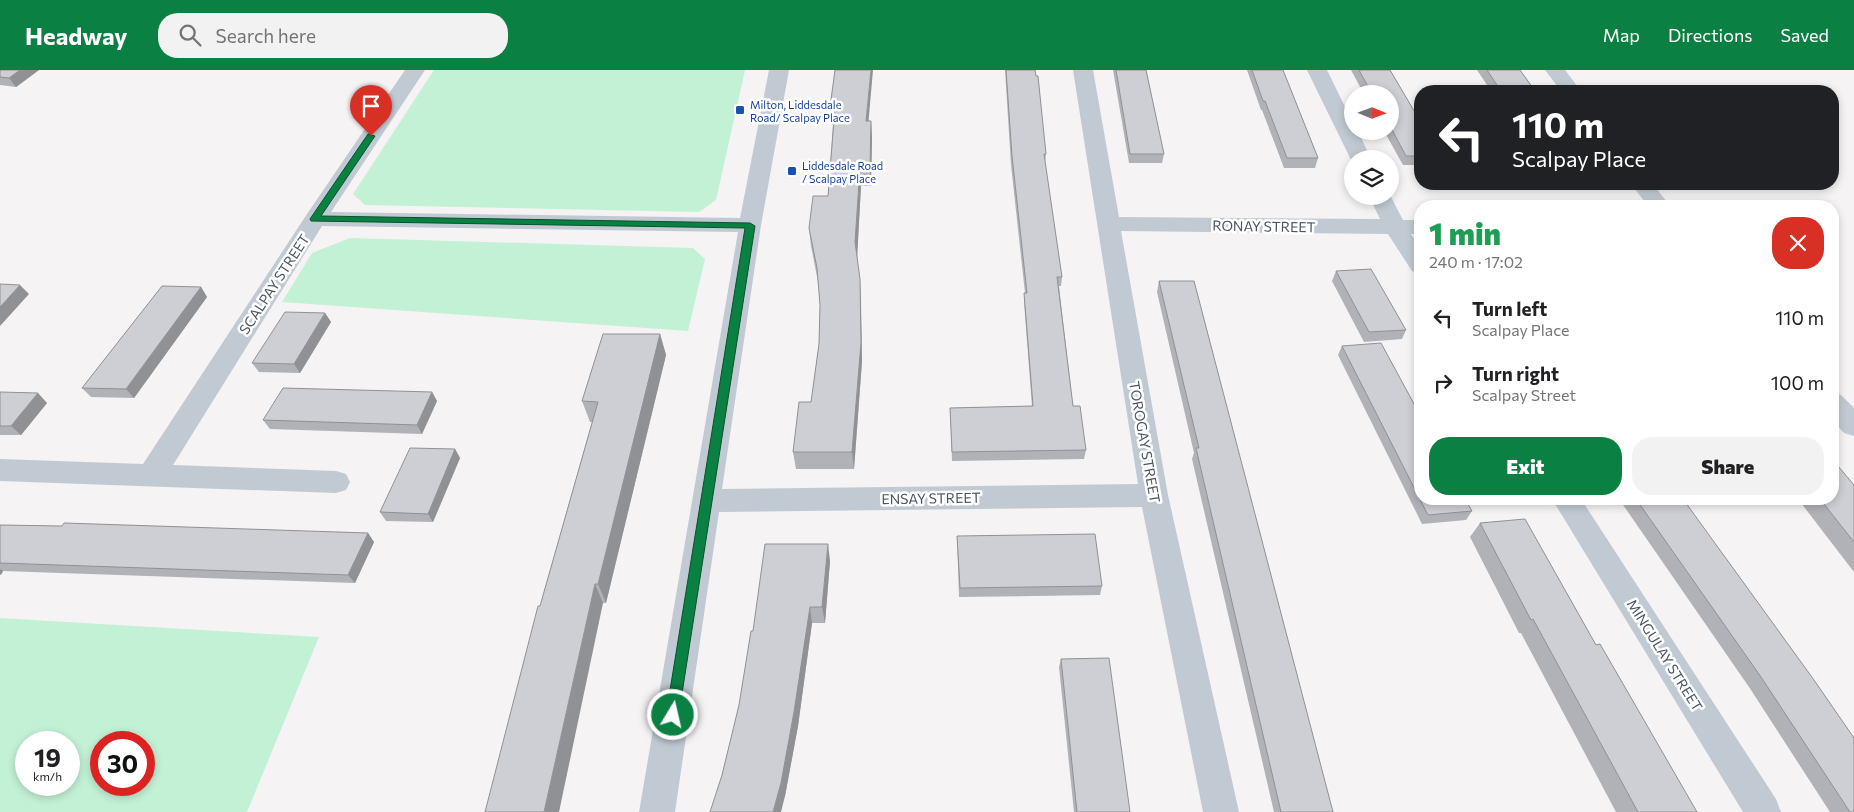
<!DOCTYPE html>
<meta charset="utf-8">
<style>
body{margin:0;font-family:Commissioner,sans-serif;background:#f2f2f2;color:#202124;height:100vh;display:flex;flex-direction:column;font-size:19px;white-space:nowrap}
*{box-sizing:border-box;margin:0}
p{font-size:16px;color:#757577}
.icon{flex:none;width:28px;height:28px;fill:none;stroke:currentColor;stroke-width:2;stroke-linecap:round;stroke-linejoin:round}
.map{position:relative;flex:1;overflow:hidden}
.drawer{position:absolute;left:1414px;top:130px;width:425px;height:305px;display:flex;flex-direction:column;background:#fff;border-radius:20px;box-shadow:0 2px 8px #0003}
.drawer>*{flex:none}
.top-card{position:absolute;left:1414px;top:15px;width:425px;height:105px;border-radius:20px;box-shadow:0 2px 8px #0003;background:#202124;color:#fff;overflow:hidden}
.needle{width:32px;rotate:91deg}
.buttons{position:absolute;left:1344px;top:15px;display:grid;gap:10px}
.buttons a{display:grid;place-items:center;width:55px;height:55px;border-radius:50%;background:#fff;box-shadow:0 2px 8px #0003;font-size:25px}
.speed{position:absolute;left:15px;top:661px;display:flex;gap:10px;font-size:25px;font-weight:700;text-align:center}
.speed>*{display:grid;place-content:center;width:65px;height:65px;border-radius:50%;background:#fff;box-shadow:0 2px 8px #0003;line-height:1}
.speed small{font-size:12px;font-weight:400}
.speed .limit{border:8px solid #d22;background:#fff;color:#111}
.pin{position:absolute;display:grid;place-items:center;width:42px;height:42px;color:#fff;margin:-51px -21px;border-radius:50% 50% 50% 0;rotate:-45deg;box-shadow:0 0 5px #0007}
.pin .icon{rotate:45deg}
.me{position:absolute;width:55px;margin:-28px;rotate:9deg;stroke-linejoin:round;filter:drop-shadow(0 0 4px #0008)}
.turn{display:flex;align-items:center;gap:18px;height:105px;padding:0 15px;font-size:22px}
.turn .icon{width:65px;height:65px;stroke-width:2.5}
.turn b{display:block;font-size:35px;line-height:42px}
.round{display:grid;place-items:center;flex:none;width:52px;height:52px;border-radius:20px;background:#f2f2f2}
.head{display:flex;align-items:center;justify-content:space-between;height:85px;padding:0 15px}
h1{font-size:30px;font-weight:800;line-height:38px;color:#1e9e55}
.primary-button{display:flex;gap:10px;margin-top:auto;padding:10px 15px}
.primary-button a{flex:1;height:58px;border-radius:20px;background:#0b8043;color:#fff;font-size:20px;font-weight:800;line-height:58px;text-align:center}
.primary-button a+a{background:#f2f2f2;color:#202124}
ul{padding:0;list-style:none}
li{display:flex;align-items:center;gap:15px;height:65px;padding:0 15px}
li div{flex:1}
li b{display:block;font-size:19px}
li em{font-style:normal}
header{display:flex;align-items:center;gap:30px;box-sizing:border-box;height:70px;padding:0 25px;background:#0b8043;color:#fff}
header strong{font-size:24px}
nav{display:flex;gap:28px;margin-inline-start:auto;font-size:18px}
.search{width:350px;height:45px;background:#f2f2f2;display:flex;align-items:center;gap:12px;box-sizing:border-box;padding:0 18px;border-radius:20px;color:#757577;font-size:19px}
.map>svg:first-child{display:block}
.green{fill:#c3f1d5;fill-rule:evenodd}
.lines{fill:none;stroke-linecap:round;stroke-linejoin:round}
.minor{fill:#c1cad2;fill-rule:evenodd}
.wall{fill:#b0b2b7}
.shaded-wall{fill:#909195}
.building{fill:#cdcfd5;stroke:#909195}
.route{fill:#0b8043;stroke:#07532c}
.transit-dot{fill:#1a4fb4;stroke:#fff;stroke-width:2}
.labels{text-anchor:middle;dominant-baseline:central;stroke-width:5;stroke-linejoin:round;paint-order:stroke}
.far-transit-label{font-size:11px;fill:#164399;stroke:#fff;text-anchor:start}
.street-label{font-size:14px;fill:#4a5661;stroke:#fff}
</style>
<header>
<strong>Headway</strong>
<div class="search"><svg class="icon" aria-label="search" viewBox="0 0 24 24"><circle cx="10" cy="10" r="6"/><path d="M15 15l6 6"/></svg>Search here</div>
<nav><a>Map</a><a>Directions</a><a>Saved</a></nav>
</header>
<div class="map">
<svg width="1854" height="742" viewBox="0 0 1854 742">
<rect width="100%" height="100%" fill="#f5f3f3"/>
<g class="green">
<polygon points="434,0 745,0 716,130 699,142 365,135 353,124"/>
<polygon points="350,168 693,178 705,189 688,261 282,232 312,183"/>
<path d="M 0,548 L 319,567 L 247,742 L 0,742 ZM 26,672 L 69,672 L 69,715 L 26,715 ZM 101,672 L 144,672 L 144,715 L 101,715 Z"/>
</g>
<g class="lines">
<g class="minor">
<polygon points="405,0 425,0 331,142 740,148 769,0 789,0 761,155 722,419 1138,414 1073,0 1093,0 1119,147 1380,149 1369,126 1390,126 1390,125 1403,150 1420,150 1420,164 1411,164 1420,178 1420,204 1412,201 1388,164 1121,161 1168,425 1239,742 1203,742 1142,437 719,442 675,742 639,742 738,162 322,156 173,395 336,401 346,404 350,412 346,420 336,423 0,411 0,389 143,394 307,144"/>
<polygon points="1307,0 1327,0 1352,51 1352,61 1358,61 1371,89 1352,89 1352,92"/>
<polygon points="1545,0 1565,0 1581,21 1561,21"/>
<polygon points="1631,114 1653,114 1670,136 1648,136"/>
<polygon points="1832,322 1841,325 1854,338 1854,366 1844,363 1832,350"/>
<polygon points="1552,429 1581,429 1776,729 1781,742 1743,742"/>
</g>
</g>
<g class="wall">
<polygon points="0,0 39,0 16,17 0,15"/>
<polygon points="835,0 869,51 871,51 872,68 871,116 861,116 857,184 861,227 862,291 854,399 796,399 793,382 811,332 819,274 820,235 818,212 811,176 809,158 828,126 833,55 832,55 830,37"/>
<polygon points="1005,0 1035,0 1046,84 1045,93 1062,207 1061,216 1059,216 1073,336 1086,380 1084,389 952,391 950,338 1032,336 1024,232 1025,223 1011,95"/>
<polygon points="1113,0 1146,0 1164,84 1162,93 1129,93"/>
<polygon points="1247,0 1283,0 1318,88 1315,98 1284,98 1262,40 1261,40"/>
<polygon points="1351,0 1390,0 1420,51 1420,95 1403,95 1384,61 1390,61 1390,24 1364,24"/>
<polygon points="1477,0 1520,0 1535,21 1491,21"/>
<polygon points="1336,201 1406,260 1402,269 1364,272 1332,211"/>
<polygon points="1159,211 1333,742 1274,742 1192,389 1194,383 1157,222"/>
<polygon points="201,217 207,227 134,328 91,327 82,318"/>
<polygon points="325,243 331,252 300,303 259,302 252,293"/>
<polygon points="660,264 666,285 606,533 540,536 592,352 590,352 582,331"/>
<polygon points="1342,276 1472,441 1466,450 1422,454 1338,285"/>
<polygon points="0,322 47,333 21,365 0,365"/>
<polygon points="432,322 437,331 422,364 270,359 263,350"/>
<polygon points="455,379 460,388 433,452 386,451 380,442"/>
<polygon points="1854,415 1854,502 1798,429 1832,429"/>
<polygon points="1619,429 1683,429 1854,742 1830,742 1749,617"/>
<polygon points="1480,453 1596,575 1697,742 1616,742 1521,563 1519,563 1470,467"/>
<polygon points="0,455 368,463 374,472 355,513 3,501 0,505"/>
<polygon points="957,466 1102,516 1100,525 959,527"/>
<polygon points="830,491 825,553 812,553 798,656 785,726 722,705 739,635 753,561"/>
<polygon points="1061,589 1130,742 1074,742 1059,597"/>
</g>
<g class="shaded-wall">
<polygon points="20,0 39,0 16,17 9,8"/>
<polygon points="871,0 873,0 867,68 866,51"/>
<polygon points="871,51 872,68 871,116 870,98"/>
<polygon points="860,98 861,116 857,190 855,172"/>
<polygon points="860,209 862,291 854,399 852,382"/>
<polygon points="20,215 29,224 0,256 0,237"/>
<polygon points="201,217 207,227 134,328 126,319"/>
<polygon points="325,243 331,252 300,303 294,294"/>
<polygon points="660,264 666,285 606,533 598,514"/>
<polygon points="432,322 437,331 422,364 417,355"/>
<polygon points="38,323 47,333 21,365 11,356"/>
<polygon points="455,379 460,388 433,452 428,444"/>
<polygon points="368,463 374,472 355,513 348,505"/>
<polygon points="828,474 830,491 825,553 822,537"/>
<polygon points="0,499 3,501 1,505 0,504"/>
<polygon points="595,514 603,533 559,742 544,742"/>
<polygon points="810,537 812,553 798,656 785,726 781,742 773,742"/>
</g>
<g class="building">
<polygon points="0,0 20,0 9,8 0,7"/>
<polygon points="835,0 871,0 866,51 871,51 870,98 860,98 855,172 860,209 861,273 852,382 793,382 799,332 811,332 819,274 820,235 817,198 809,158 813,126 828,126 835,37 830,37"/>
<polygon points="1006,0 1035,0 1036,6 1038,6 1046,84 1044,84 1062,207 1057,207 1073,336 1080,336 1086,380 952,382 950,338 1033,336 1024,223 1027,223 1012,86"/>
<polygon points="1116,0 1146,0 1164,84 1130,84"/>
<polygon points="1252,0 1283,0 1318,88 1287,88 1265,31 1263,31"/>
<polygon points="1359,0 1390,0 1420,51 1420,86 1406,86 1390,56 1390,24 1372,24"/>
<polygon points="1487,0 1520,0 1535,21 1501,21"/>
<polygon points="1371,199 1406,260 1369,262 1336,201"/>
<polygon points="1159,211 1194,211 1333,742 1281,742 1196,378 1199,378"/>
<polygon points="0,214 20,215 0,237"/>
<polygon points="162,216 201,217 126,319 82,318"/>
<polygon points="285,242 325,243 294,294 252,293"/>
<polygon points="603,264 660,264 598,514 595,514 544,742 485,742 538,536 540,536 598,332 582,331"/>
<polygon points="1381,273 1420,345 1420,429 1465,429 1472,441 1428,445 1342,276"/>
<polygon points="283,318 432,322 417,355 263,350"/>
<polygon points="0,322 38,323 11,356 0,356"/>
<polygon points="410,378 455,379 428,444 380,442"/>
<polygon points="1832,389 1854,415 1854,472 1820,429 1832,429"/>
<polygon points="1636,429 1683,429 1814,610 1854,668 1854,742 1850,742 1761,607"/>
<polygon points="1525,449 1596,575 1600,574 1697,742 1638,742 1533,549 1531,550 1480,453"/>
<polygon points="64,453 368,463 348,505 0,493 0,455 62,456"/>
<polygon points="1095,464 1102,516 960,518 957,466"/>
<polygon points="765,474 828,474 822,537 810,537 794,642 781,713 773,742 710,742 722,705 739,635 751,561 753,561"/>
<polygon points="1109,588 1130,742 1077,742 1061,589"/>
</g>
<polygon class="route" points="368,64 375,66 321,146 750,153 755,156 678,649 673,651 668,649 666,645 745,158 311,151 310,149"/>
<g class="transit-dot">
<rect x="735" y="35" width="10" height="10" rx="2.5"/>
<rect x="787" y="96" width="10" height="10" rx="2.5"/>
</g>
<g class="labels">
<g class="far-transit-label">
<text x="750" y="34">Milton, Liddesdale<tspan x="750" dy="13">Road/ Scalpay Place</tspan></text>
<text x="802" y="95">Liddesdale Road<tspan x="802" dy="13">/ Scalpay Place</tspan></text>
</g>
<g class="street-label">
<text transform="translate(1264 156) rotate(1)">RONAY STREET</text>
<text transform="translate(274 214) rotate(-57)">SCALPAY STREET</text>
<text transform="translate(1145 372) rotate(80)">TOROGAY STREET</text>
<text transform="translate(931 428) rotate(-1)">ENSAY STREET</text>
<text transform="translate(1665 585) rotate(58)">MINGULAY STREET</text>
</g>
</g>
</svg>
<div class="buttons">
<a><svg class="needle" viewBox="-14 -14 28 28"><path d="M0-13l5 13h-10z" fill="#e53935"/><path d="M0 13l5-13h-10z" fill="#757577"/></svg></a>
<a><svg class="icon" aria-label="layers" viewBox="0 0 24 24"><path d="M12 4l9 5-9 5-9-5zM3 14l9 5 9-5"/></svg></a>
</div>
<div class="speed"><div>19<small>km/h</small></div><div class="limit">30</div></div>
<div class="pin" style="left:371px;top:66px;background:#d93025"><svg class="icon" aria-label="arrive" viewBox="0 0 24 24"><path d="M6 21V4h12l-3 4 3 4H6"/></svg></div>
<svg class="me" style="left:673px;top:645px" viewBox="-20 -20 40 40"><circle r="17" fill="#0b8043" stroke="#fff" stroke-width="3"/><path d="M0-11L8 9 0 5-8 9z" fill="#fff"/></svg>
<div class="top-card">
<div class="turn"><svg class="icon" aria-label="left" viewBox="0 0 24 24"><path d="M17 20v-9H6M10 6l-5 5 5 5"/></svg><div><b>110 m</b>Scalpay Place</div></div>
</div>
<section class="drawer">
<div class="head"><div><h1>1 min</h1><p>240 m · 17:02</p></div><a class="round" style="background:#d93025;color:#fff"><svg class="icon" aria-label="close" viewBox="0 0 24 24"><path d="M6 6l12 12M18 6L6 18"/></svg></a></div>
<ul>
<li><svg class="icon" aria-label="left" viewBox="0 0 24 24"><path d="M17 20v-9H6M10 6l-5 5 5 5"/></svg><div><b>Turn left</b><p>Scalpay Place</p></div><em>110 m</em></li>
<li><svg class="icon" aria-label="right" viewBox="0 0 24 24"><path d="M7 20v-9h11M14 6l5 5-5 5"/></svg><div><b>Turn right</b><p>Scalpay Street</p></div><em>100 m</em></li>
</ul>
<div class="primary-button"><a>Exit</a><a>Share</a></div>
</section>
</div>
